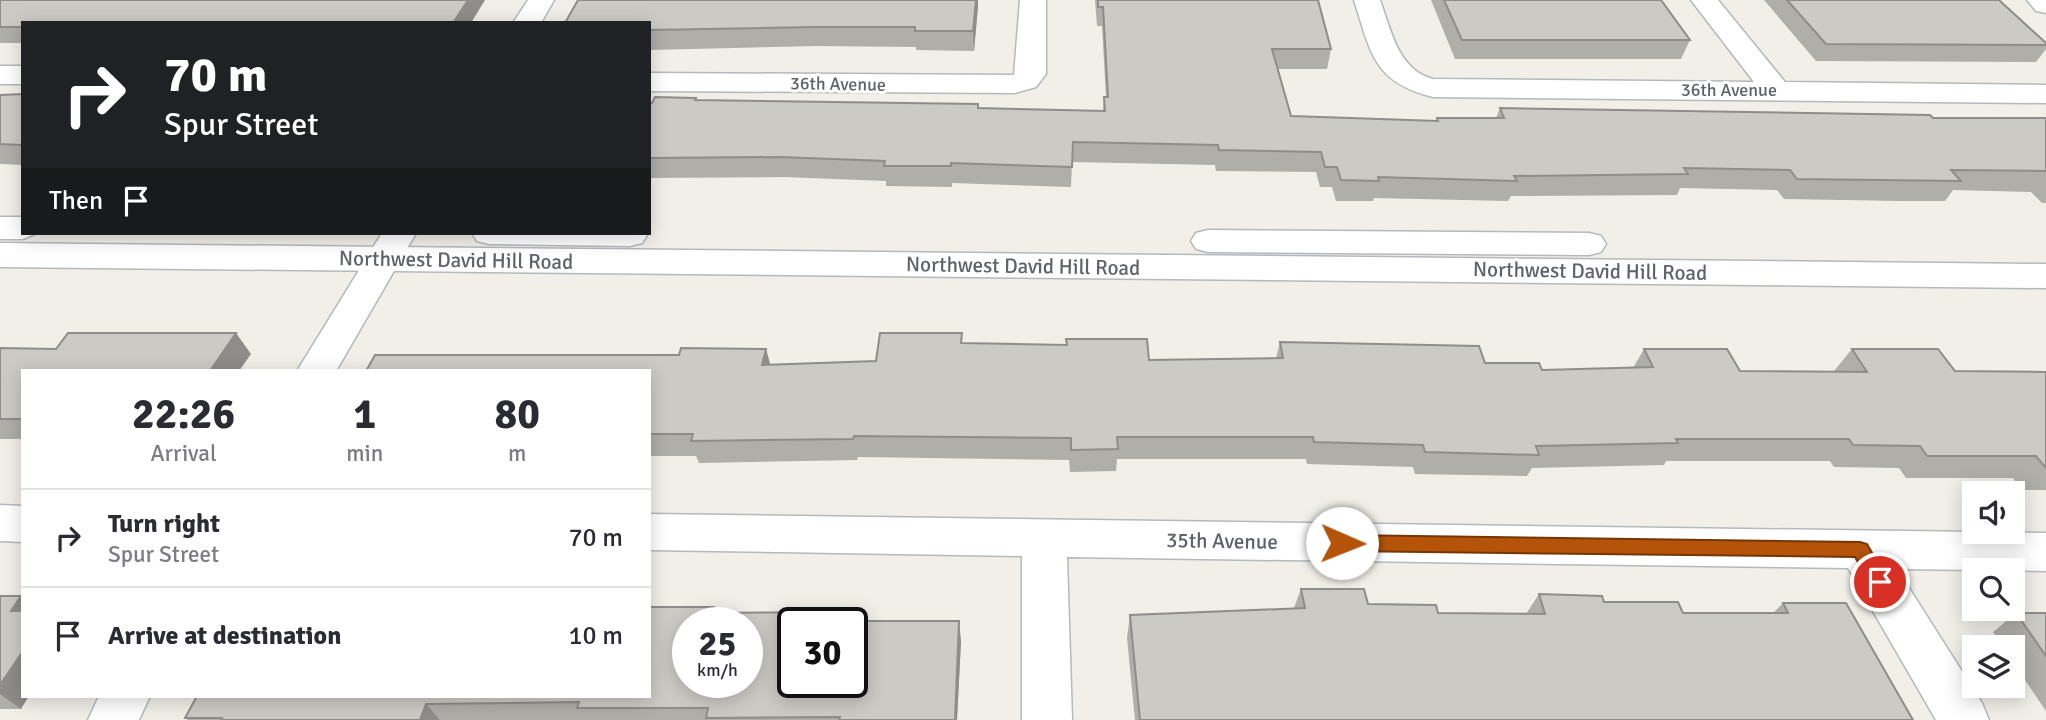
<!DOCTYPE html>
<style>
body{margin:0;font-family:Signika,sans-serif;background:#f2f2f3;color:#2b2b33;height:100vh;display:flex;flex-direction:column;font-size:26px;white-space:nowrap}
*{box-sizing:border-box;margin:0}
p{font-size:23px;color:#7c7c81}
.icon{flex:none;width:38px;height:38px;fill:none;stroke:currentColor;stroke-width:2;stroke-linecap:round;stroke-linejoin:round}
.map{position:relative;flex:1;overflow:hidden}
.details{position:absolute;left:21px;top:369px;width:630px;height:329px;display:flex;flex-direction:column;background:#fff;border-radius:0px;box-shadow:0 4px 18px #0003}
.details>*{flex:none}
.banner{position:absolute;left:21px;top:21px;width:630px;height:214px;border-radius:0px;box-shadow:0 4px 18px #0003;background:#202124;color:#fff;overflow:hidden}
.buttons{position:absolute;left:1962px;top:481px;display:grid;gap:14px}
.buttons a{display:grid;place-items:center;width:63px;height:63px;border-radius:0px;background:#fff;box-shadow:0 4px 18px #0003;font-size:35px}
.speed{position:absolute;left:672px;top:607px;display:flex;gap:14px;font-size:35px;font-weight:700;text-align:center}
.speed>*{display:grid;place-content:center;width:91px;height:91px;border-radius:50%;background:#fff;box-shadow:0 4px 18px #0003;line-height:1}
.speed small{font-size:18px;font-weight:400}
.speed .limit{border:4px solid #111;border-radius:10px;background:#fff;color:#111}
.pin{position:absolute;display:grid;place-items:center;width:60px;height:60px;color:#fff;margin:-30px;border:4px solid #fff;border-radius:50%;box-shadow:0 2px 7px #0007}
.me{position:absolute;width:77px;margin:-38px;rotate:91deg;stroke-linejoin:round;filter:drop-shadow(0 0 5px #0008)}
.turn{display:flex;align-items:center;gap:24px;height:147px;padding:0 28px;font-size:32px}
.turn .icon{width:91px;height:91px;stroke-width:2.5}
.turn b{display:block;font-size:49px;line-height:60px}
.then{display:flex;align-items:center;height:66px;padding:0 28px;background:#0003;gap:14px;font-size:26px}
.eta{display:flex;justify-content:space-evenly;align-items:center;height:119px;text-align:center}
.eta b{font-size:42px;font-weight:700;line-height:49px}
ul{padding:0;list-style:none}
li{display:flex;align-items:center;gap:21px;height:98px;padding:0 28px;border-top:2px solid #e1e1e2}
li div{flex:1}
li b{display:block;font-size:26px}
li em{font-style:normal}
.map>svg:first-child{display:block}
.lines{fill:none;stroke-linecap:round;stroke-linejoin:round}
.minor-casing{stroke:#b5b8bc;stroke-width:3}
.tertiary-casing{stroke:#b5b8bc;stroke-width:3}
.minor{fill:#fff;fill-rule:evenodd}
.tertiary{fill:#fff;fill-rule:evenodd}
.wall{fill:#afaea9}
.shaded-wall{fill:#8f8d8a}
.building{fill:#cccac5;stroke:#8f8d8a;stroke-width:2;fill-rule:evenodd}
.route{fill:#b45309;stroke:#753606;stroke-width:2}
.labels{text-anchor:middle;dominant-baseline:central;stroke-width:6;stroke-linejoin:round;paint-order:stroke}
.far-street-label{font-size:18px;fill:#5f6368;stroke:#fff}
.street-label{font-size:21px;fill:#5f6368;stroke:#fff}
</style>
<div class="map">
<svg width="2046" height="720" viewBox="0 0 2046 720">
<rect width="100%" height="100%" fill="#f1efe8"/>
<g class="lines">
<g class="minor-casing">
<g id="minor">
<polygon points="528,0 554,0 541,23 513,23"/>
<polygon points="1020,0 1046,0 1046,74 1036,87 1015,93 649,91 649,73 1014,75"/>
<path d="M 1354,0 L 1380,0 C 1391,30 1398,70 1433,79 L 1754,82 L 1691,0 L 1718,0 L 1785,82 L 2046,85 L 2046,103 L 1433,97 C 1373,82 1371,53 1354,0 Z"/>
<polygon points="2027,0 2046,0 2046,13 2036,11"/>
<rect x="0" y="66" width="23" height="18"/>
<polygon points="382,233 416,233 336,371 297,371"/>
<polygon points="0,505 23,506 23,542 0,541"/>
<polygon points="649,514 2046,533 2046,571 1897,569 1982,703 1989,720 1936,720 1848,568 1067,557 1072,720 1022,720 1022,556 649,550"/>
<polygon points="99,696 150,696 139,720 88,720"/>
</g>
</g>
<g class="tertiary-casing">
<g id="tertiary">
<polygon points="0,217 23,217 23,233 37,233 23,239 0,239"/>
<polygon points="1208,230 1589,233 1601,236 1606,244 1601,252 1589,255 1208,252 1196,249 1191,241 1196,233"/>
<polygon points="472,233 646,233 647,235 642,243 630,246 489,244 477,241"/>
<polygon points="0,243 2046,264 2046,288 0,267"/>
</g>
</g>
<use href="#minor" class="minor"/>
<use href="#tertiary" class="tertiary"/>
</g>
<g class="wall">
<polygon points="0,0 23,23 23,43 0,43"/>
<polygon points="578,0 978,0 978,6 974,51 916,50 916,47 817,46 649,50 649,23"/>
<polygon points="1095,0 1318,0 1331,49 1327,69 1278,69 1291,116 1436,121 1437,118 1496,118 1500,108 1933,118 2046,118 2046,203 2042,203 2031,192 1953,190 1945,201 1902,201 1784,199 1777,190 1680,188 1677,195 1511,196 1508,201 1374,198 1373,201 1336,201 1332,187 1320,187 1316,172 1216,171 1215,165 1072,162 1071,187 952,183 952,187 886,186 886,181 784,177 649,178 649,103 696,98 697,100 1103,111 1104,97 1106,97 1102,26 1097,26"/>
<polygon points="1431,0 1661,0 1690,40 1681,59 1455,59"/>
<polygon points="1764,0 1999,0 2046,43 2046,49 2036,62 1816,61"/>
<polygon points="23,94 23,165 0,164 0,95"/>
<polygon points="1280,342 1485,363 1542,370 1633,368 1644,349 1740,371 1834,371 1852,349 1955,371 2046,372 2046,490 2021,490 2013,478 1906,478 1899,468 1834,467 1830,461 1666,461 1664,465 1532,468 1527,476 1415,474 1413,467 1307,464 1306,459 1117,459 1116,471 1070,472 1069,460 858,457 857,460 699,463 696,456 649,456 649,371 679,355 766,349 770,365 876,361 962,343 1149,360 1276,358"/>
<polygon points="0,348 251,354 23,371 23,439 0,439"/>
<polygon points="1301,589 1368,604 1438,613 1526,614 1539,594 1604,602 1683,613 1773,613 1783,603 1913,720 1135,720 1127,638 1130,615 1294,608"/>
<polygon points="0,596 21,709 0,709"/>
<polygon points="716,613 837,621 961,641 957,720 188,720 185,718"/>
<polygon points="2016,613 2046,613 2046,711 2012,661 2012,648 2003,648 1993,632"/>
</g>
<g class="shaded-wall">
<polygon points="468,0 485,0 471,23 453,23"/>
<polygon points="976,0 978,0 978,6 974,51 973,31"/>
<polygon points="236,333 251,354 239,371 210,371"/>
<polygon points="766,349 772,371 762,365"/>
<polygon points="21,596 23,597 23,620 11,611"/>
<polygon points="959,621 961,641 957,720 955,720"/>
<polygon points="23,651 23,696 29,696 21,709 0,694 0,685"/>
<polygon points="426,704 440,720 420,720"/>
</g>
<g class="building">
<polygon points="0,0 468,0 453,23 23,23 23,27 0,27"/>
<polygon points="578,0 976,0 973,31 915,31 915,27 814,27 649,30 649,23 565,23"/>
<polygon points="1098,0 1318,0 1331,49 1272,49 1291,116 1438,121 1437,118 1504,118 1500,108 1930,115 1933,118 2046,118 2046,171 1951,170 1961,181 1797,179 1790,170 1684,168 1688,174 1514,176 1517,181 1378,177 1379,181 1341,180 1337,167 1325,167 1321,152 1219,150 1218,145 1073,142 1072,167 951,163 951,166 884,166 885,161 780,157 649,158 649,103 652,103 655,97 696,98 695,100 978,104 978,108 1105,111 1104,97 1108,97 1103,7 1098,7"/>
<polygon points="1444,0 1661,0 1690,40 1462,40"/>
<polygon points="1787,0 1999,0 2046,43 2046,45 1826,44"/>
<polygon points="23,94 23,145 0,144 0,95"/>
<polygon points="68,333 236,333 210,371 23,371 23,419 0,419 0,348 56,349"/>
<polygon points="880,333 962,333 961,343 1067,345 1066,339 1147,339 1149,360 1283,358 1280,342 1479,346 1485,363 1539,363 1542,370 1653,367 1644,349 1727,349 1740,371 1867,372 1852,349 1938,349 1955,371 2046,372 2046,468 2036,456 1927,456 1920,446 1853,445 1849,439 1676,439 1678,443 1536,446 1539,455 1425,452 1423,445 1314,442 1313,437 1117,437 1118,449 1071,450 1071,438 854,436 853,439 691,441 693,434 649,434 649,371 366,371 375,355 679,355 681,348 766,349 762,365 876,361"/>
<polygon points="1301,589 1364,589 1368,604 1436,605 1438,613 1545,614 1539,594 1602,596 1604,602 1678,602 1683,613 1788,613 1783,603 1846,603 1913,720 1140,720 1130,615 1305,608"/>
<polygon points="0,596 21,596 11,611 23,611 23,651 0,685"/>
<path d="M 649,607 L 714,607 L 713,613 L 835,612 L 834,621 L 959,621 L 955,720 L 839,720 L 840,717 L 706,718 L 708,708 L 577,708 L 579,702 L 426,704 L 420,720 L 221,720 L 222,718 L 185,718 L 197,696 L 649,696 ZM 688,623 L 747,623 L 747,682 L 688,682 ZM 793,623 L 852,623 L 852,682 L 793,682 Z"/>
<polygon points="2016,613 2046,613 2046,656"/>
</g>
<polygon class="route" points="1342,535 1860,542 1867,544 1889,582 1887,588 1873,588 1855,557 1342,551 1336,548 1333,543 1336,537"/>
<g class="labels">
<g class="far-street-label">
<text transform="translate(838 84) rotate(1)">36th Avenue</text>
<text x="1729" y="90">36th Avenue</text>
</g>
<g class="street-label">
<text transform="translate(456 260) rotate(1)">Northwest David Hill Road</text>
<text transform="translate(1023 266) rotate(1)">Northwest David Hill Road</text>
<text transform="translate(1590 271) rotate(1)">Northwest David Hill Road</text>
<text transform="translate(1222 541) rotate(1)">35th Avenue</text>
</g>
</g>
</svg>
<div class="buttons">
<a><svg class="icon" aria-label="sound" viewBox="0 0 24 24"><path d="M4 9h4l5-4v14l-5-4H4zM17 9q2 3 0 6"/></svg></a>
<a><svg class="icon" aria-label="search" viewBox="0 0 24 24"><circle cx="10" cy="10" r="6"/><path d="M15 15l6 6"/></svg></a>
<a><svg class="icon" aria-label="layers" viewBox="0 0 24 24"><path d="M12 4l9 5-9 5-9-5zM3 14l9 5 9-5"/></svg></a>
</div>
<div class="speed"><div>25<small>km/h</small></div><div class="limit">30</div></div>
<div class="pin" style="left:1880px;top:582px;background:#d93025"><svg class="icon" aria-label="arrive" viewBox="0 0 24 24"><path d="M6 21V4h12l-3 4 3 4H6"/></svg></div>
<svg class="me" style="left:1342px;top:543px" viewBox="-20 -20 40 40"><circle r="19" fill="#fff"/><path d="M0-13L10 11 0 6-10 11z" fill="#b45309"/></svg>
<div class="banner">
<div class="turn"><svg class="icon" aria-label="right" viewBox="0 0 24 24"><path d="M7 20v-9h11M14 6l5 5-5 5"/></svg><div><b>70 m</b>Spur Street</div></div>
<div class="then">Then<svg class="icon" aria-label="arrive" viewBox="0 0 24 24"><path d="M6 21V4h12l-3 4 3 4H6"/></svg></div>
</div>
<section class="details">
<div class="eta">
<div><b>22:26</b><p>Arrival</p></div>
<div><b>1</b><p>min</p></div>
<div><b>80</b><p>m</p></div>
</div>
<ul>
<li><svg class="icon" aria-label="right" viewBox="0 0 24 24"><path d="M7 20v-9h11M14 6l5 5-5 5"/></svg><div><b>Turn right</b><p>Spur Street</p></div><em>70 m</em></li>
<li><svg class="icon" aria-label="arrive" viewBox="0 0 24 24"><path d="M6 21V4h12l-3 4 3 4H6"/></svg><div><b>Arrive at destination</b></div><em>10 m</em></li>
</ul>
</section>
</div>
